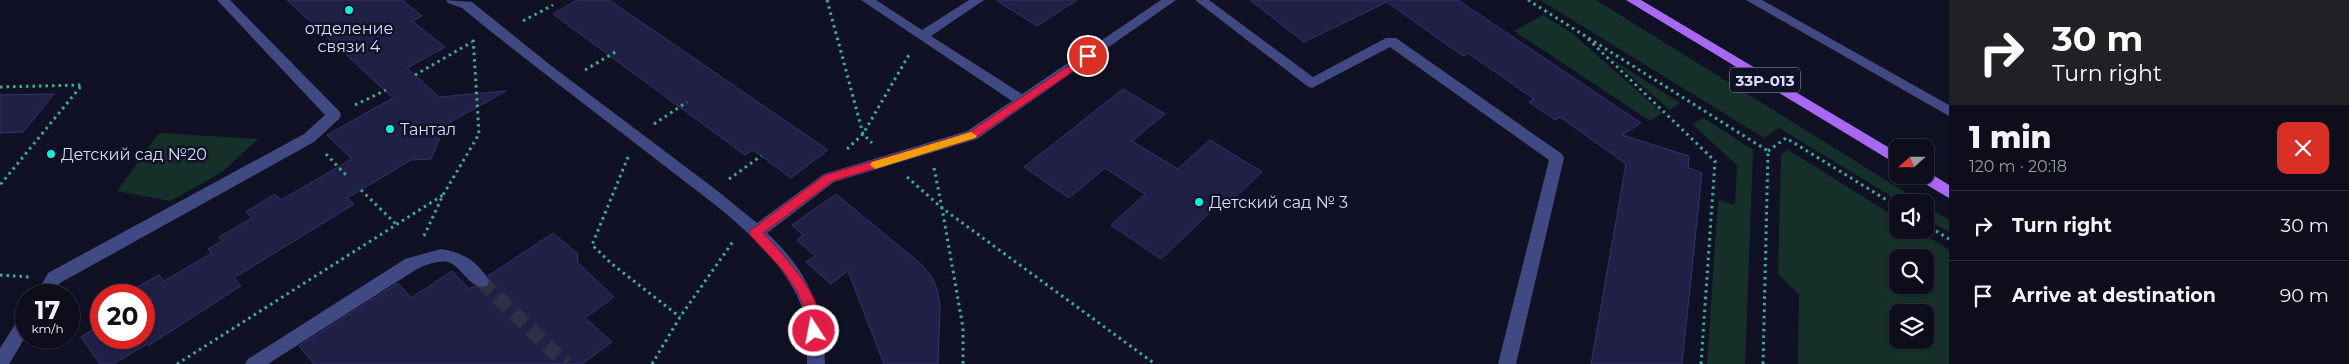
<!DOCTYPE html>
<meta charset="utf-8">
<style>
body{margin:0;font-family:Montserrat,sans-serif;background:#1b1b29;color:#f1f3f6;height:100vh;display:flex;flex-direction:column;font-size:19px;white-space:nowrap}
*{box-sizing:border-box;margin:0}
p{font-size:16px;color:#9a9ca3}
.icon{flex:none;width:28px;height:28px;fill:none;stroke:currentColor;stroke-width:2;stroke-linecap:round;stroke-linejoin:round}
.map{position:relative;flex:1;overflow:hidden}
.side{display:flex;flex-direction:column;background:#0d0d1c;width:400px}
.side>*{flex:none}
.hud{background:#202124;color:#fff;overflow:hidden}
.needle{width:32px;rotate:249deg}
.fabs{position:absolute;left:1889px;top:139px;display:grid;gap:10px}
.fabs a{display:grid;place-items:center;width:45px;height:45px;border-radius:10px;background:#0d0d1c;box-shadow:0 1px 4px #0004,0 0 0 1px #2d2d3b;font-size:25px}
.speed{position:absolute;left:15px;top:284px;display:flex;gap:10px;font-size:25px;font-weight:700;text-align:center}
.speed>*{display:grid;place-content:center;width:65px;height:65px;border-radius:50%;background:#0d0d1c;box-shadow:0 1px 4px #0004,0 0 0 1px #2d2d3b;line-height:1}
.speed small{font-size:12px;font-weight:400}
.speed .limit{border:8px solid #d22;background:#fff;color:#111}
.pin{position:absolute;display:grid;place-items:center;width:42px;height:42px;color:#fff;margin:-21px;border:2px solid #fff;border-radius:50%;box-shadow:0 1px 5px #0007}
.me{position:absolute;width:55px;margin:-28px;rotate:349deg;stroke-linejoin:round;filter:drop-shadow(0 0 4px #0008)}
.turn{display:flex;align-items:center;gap:18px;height:105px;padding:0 20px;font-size:22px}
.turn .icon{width:65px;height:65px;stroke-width:2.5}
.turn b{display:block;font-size:35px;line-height:42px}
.round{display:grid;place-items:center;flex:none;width:52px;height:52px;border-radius:10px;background:#1b1b29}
.headline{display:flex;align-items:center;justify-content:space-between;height:85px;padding:0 20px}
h1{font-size:30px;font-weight:800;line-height:38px}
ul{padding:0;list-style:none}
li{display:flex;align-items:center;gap:15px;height:70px;padding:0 20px;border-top:1px solid #2d2d3b}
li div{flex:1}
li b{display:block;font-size:19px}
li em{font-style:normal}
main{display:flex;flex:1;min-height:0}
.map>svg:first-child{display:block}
.green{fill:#152f29;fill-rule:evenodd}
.building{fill:#201f45;stroke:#34336f}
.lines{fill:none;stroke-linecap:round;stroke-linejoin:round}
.minor-tunnel{stroke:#2f2f45;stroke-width:15;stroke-dasharray:15 8;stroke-linecap:butt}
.path{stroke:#3aaf93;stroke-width:3;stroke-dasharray:2.5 4;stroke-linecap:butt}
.minor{fill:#404981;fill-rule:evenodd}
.major{fill:#a769f3;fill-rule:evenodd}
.route{fill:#e11d48;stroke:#92132f}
.slow{fill:#f59e0b}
.poi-dot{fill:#15ecdb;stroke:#111125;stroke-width:2}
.labels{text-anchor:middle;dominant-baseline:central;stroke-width:5;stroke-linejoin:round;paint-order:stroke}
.shield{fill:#111125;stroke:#9d9ebc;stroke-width:1}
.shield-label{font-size:15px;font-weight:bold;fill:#d9dbfc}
.poi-label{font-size:16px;fill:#d9dbfc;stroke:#111125;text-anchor:start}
</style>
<main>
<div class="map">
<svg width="1949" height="364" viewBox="0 0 1949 364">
<rect width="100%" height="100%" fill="#111125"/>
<g class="green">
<polygon points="1540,0 1596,0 1921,202 1901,202 1779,128 1764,138"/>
<polygon points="1543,15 1572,33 1662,113 1650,121 1514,31"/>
<polygon points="1610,58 1680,103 1670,110"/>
<polygon points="1704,118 1753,150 1745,364 1707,364 1718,200 1735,205 1737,165 1692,124"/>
<polygon points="159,133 258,139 221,173 170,201 117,191"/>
<path d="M 1787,149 L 1897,218 L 1898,230 L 1917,230 L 1949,250 L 1949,364 L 1798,364 L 1799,294 L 1778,274 L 1781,155 ZM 1898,258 L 1925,258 L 1925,285 L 1898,285 ZM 1925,312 L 1925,340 L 1898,340 L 1898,312 Z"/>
<polygon points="1925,205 1949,220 1949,232 1925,218"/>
</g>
<g class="building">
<polygon points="287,0 402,0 422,16 412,21 445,47 407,68 439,97 506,91 445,125 431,159 411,160 347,198 354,204 234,278 241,286 149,345 147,344 113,364 100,364 81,337 96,328 94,323 101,319 101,338 144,338 144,295 125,294 159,275 164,281 212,253 208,249 222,241 219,237 252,218 246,212 275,194 281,200 352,159 327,135 393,98"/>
<polygon points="577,0 609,0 828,150 791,178 753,150 745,155 553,14"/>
<polygon points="996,0 1077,0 1037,26"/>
<polygon points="1250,0 1458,0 1641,123 1622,135 1689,156 1688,168 1702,173 1682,364 1591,364 1626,164 1560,117 1555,120 1529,102 1534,99 1468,53 1463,56 1387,2 1304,42"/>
<polygon points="1123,89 1165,114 1132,141 1178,169 1210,140 1262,172 1228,204 1222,201 1161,259 1111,225 1145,194 1105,168 1069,198 1024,167"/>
<polygon points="54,94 23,132 0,133 0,95"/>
<polygon points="836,194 921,264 931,276 937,289 940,306 938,364 884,364 848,271 831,284 806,262 815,256 797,240 803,235 792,225"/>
<polygon points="553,233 578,254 577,262 614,297 585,318 612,342 582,364 314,364 299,346 398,283 411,298 452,271 469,289 474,286 487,288 491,282 488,276"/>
</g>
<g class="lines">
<polyline class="minor-tunnel" points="481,281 566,364"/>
<g class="path">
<polyline points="827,0 863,134 872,143"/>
<polyline points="1528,0 1768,151 1763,364"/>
<polyline points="523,21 553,5"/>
<polyline points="1588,39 1715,161 1701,364"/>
<polyline points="585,70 617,51"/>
<polyline points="415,75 472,42"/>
<polyline points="0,87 82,85 0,185"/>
<polyline points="355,105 386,90"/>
<polyline points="654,124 687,102"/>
<polyline points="847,149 863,134 910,53"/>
<polyline points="1768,151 1786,138 1898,207"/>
<polyline points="326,154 346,175"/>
<polyline points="628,157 592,245 612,264 680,317"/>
<polyline points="934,168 942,208 1155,364"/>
<polyline points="907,177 942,208 963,328 963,364"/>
<polyline points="729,179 761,156"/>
<polyline points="361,190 397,225"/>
<polyline points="1925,224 1949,239"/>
<polyline points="424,236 443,195 479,134 473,37"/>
<polyline points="0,275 29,277"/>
<polyline points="177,364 443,195"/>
<polyline points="652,364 680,317 734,240"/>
</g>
<g class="minor">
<polygon points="217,0 230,0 339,111 341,115 339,119 314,142 60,283 53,295 36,295 48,273 304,134 325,115"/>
<path d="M 446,0 L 472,2 L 549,64 L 715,189 L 757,223 L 824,174 L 967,131 L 1012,101 L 861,0 L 876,0 L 922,30 L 969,0 L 984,0 L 931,36 L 1022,94 L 1161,0 L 1176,0 L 977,139 L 834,182 L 767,233 C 808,271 824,308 825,364 L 807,364 C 807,340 807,312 794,290 C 766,239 711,202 666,167 C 598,114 529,63 462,8 L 448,3 Z"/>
<polygon points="1195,0 1209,0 1313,77 1386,38 1396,38 1562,154 1564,158 1516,364 1498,364 1549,160 1390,47 1312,88 1307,86"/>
<polygon points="1746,0 1762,0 1949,105 1949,116"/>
<path d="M 441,249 C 461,251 480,263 489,281 L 487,286 C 470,291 463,267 448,262 C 437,260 426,265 417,269 L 268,364 L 245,364 L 248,359 L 405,259 Z"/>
<polygon points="26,315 26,336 9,364 0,364 0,348 20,317"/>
</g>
<g class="major">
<polygon points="1626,0 1641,0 1898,153 1898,165"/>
<polygon points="1925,170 1949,185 1949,198 1917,179 1915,175 1925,175"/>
</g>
</g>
<path class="route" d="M 1088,53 L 1093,56 L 1091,59 L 975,138 L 833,181 L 763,233 C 781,252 833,307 819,335 L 810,335 L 807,316 L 797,291 L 781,268 L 751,236 L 749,233 L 751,230 L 825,175 L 968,133 Z"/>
<polygon class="slow" points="971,132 977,136 975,138 875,169 870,165 872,162"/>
<g class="poi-dot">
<circle cx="349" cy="10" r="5"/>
<circle cx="390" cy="129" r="5"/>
<circle cx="51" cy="154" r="5"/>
<circle cx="1199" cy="202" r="5"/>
</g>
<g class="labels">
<rect class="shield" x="1730" y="67.5" width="70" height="25" rx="4"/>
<g class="shield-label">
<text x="1765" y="80">33Р-013</text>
</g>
<g class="poi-label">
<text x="349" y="28" text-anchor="middle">отделение<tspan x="349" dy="18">связи 4</tspan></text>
<text x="400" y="129">Тантал</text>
<text x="61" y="154">Детский сад №20</text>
<text x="1209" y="202">Детский сад № 3</text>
</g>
</g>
</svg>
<div class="fabs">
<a><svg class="needle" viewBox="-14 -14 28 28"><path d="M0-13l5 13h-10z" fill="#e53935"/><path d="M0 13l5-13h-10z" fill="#9a9ca3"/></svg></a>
<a><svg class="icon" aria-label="sound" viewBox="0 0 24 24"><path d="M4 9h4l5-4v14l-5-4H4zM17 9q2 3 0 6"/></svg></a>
<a><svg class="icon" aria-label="search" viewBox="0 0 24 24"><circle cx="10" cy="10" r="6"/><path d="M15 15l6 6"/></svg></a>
<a><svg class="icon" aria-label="layers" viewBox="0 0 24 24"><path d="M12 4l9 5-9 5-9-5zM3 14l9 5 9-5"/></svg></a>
</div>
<div class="speed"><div>17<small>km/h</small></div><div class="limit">20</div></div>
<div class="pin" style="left:1088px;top:56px;background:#d93025"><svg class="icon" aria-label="arrive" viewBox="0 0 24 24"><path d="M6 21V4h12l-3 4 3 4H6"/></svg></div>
<svg class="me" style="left:814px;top:331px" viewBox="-20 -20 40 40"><circle r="17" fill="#e11d48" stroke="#fff" stroke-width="3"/><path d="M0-11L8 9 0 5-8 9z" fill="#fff"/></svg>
</div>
<section class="side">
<div class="hud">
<div class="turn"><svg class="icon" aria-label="right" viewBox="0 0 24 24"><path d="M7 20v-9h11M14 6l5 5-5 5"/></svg><div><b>30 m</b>Turn right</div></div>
</div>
<div class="headline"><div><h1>1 min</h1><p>120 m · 20:18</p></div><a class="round" style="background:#d93025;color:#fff"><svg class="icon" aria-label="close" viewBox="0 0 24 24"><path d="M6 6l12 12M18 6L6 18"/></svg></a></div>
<ul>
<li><svg class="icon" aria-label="right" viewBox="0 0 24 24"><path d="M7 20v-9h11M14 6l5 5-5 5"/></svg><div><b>Turn right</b></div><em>30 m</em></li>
<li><svg class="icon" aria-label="arrive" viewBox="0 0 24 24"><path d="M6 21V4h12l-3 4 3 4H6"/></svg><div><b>Arrive at destination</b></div><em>90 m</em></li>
</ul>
</section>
</main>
